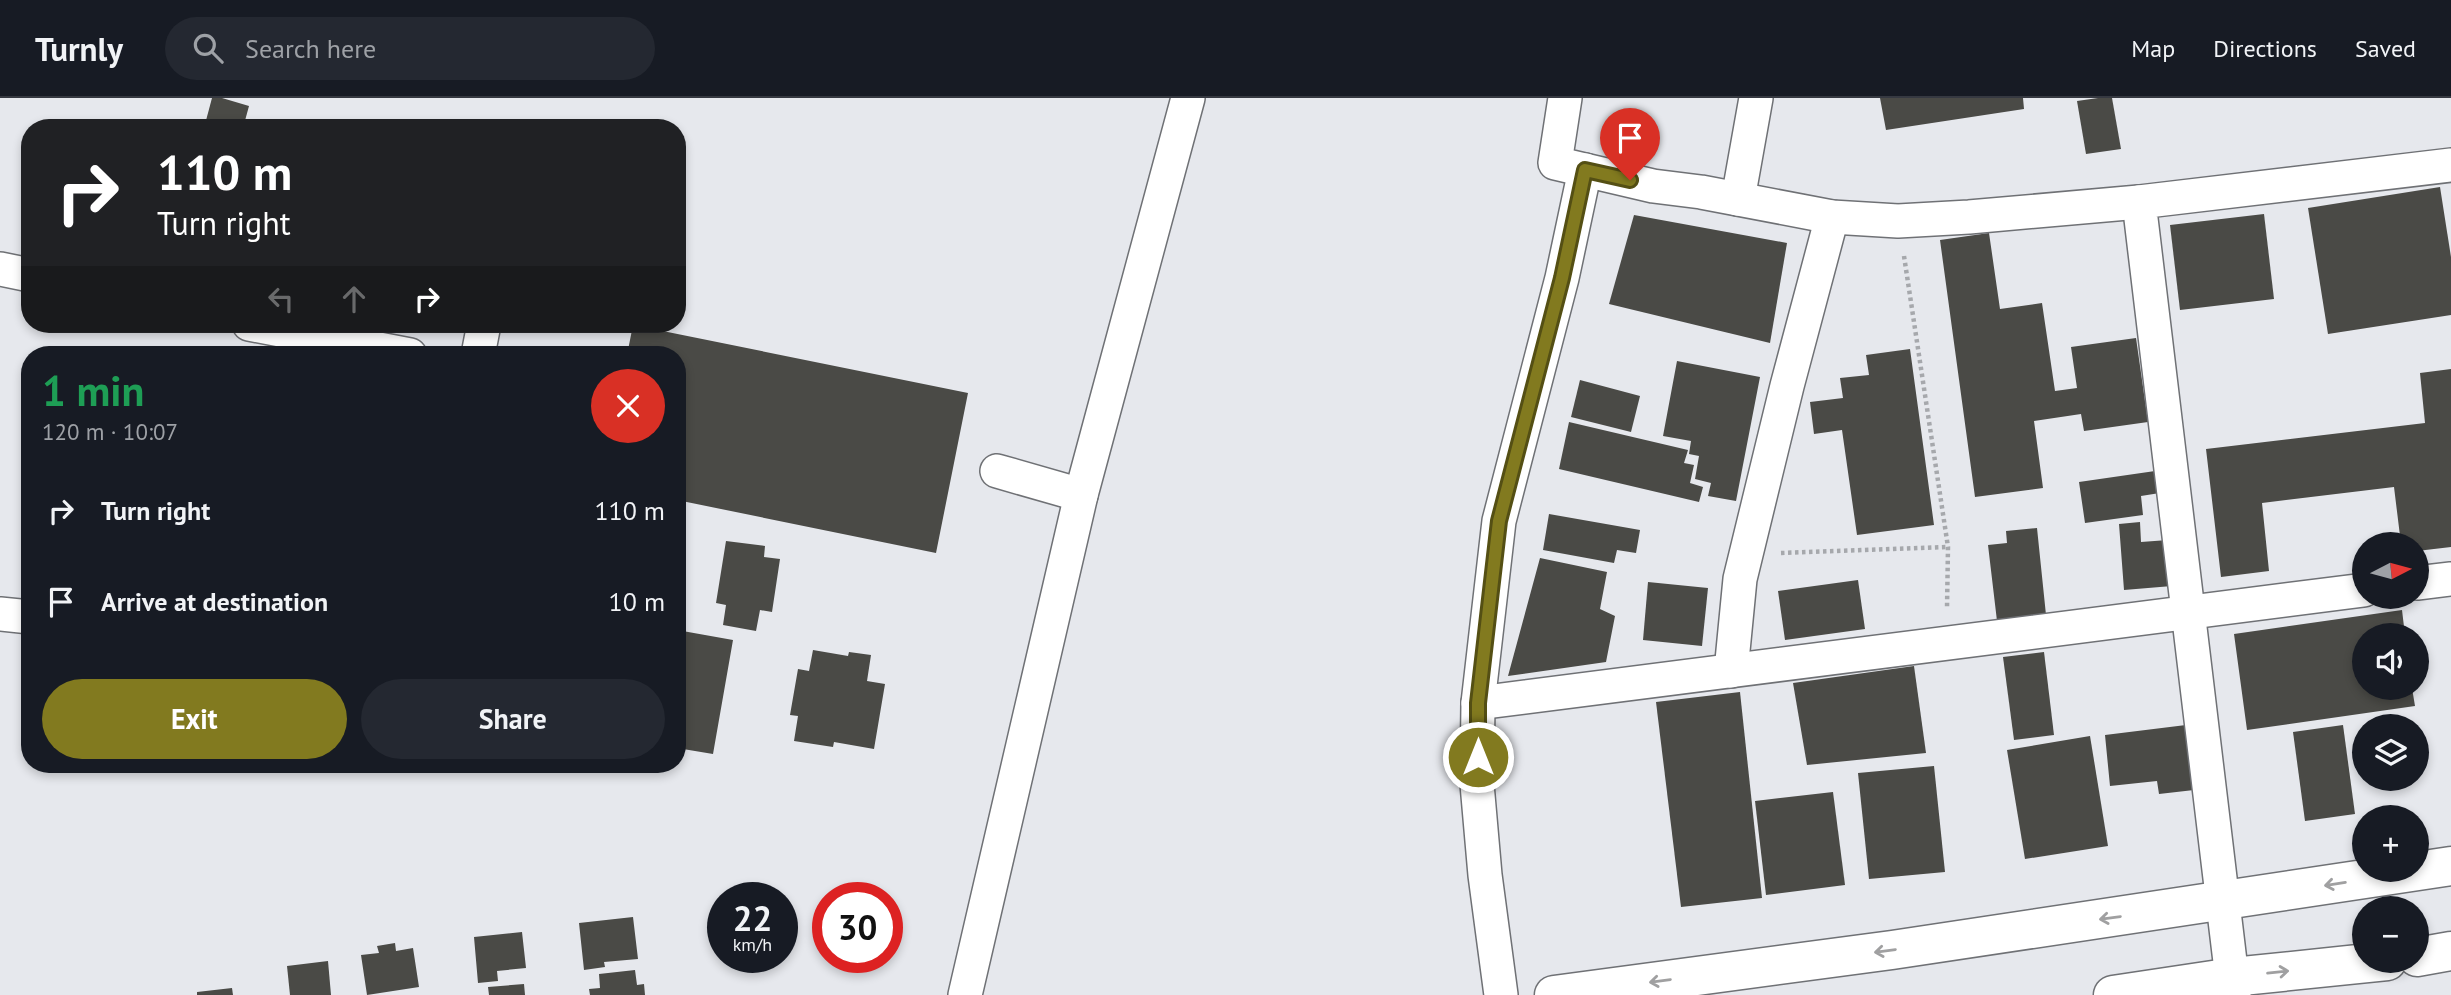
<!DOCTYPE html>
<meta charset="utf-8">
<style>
body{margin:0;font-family:"PT Sans",sans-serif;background:#242831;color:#f1f3f6;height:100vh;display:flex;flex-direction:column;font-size:26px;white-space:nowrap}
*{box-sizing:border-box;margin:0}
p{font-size:23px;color:#9ea1a6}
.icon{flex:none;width:38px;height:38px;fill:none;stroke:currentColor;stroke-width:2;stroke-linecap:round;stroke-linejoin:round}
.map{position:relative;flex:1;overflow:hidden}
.drawer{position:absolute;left:21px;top:248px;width:665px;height:427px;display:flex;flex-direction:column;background:#171b24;border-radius:28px;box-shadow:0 4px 10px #0003}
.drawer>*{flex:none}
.guide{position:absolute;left:21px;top:21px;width:665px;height:214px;border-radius:28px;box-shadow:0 4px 10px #0003;background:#202124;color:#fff;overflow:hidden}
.needle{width:46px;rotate:84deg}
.fabs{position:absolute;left:2352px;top:434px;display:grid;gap:14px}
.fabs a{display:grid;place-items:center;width:77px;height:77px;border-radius:50%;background:#171b24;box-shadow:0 4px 10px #0003;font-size:35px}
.speed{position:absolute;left:707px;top:784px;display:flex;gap:14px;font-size:35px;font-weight:700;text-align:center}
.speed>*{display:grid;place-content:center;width:91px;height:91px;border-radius:50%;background:#171b24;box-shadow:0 4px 10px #0003;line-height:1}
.speed small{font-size:18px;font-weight:400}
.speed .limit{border:10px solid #d22;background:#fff;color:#111}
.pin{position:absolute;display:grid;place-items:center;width:60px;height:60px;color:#fff;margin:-72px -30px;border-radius:50% 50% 50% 0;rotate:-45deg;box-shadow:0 0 7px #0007}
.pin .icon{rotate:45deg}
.me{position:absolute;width:77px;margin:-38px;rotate:0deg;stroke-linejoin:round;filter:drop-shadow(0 0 5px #0008)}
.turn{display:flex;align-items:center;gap:24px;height:147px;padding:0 21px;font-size:32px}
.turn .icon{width:91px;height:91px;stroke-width:2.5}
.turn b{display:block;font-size:49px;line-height:60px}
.lanes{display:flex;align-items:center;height:66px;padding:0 21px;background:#0003;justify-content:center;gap:35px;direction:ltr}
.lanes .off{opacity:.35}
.round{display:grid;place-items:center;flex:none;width:74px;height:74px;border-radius:37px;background:#242831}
.overview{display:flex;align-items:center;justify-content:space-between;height:119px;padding:0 21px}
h1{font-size:42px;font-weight:800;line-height:52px;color:#1e9e55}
.action{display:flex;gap:14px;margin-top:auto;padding:14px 21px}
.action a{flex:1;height:80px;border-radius:42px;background:#827a1f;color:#fff;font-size:28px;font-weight:800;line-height:80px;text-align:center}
.action a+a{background:#242831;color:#f1f3f6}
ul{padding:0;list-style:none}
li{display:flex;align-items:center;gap:21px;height:91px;padding:0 21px}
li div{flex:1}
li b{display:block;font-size:26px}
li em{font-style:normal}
header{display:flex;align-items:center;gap:42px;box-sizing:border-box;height:98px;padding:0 35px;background:#171b24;border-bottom:2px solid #363941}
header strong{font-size:33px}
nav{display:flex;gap:38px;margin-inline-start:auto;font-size:24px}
.search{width:490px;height:63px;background:#242831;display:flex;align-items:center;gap:18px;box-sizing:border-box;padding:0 24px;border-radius:38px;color:#9ea1a6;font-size:26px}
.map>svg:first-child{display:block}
.building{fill:#4a4a46}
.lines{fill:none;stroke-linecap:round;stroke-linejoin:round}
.minor-casing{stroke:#6f7175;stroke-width:36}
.tertiary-casing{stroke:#6f7175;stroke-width:41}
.path{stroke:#a6a8ac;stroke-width:4.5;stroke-dasharray:3.5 3.5;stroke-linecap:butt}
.minor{stroke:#fff;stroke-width:33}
.tertiary{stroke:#fff;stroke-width:38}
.oneway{stroke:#a0a0a1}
.route-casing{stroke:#544f14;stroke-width:18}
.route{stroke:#827a1f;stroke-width:12}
</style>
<header>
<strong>Turnly</strong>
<div class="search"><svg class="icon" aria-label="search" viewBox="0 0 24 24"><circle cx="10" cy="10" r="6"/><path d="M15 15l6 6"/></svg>Search here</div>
<nav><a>Map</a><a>Directions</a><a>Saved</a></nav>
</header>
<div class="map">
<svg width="2451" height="897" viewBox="0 0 2451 897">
<rect width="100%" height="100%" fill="#e6e8ed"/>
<g class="building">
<polygon points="212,0 222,0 249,8 243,30 204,30"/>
<polygon points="1880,0 2023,0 2024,11 1886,32"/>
<polygon points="2098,0 2112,0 2121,51 2086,56 2077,3"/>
<polygon points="2440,89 2451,159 2451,217 2328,236 2308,110"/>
<polygon points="2264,116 2274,201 2180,212 2170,127"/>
<polygon points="1634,117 1787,145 1770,245 1609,206"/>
<polygon points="1989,135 2000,211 2042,205 2055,293 2077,290 2071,249 2136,240 2148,324 2084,333 2081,316 2034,323 2043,390 1975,399 1940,142"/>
<polygon points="633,227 968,295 936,455 677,402 677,257 627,257"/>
<polygon points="1910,251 1934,427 1857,437 1842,332 1814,336 1810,304 1843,300 1840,280 1869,277 1866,257"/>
<polygon points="1677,263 1760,279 1736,403 1708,398 1711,385 1695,381 1699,358 1689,356 1691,343 1663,338"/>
<polygon points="2451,271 2451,449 2417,453 2417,446 2401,446 2394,389 2262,405 2269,473 2221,479 2206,351 2425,325 2420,275"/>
<polygon points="1580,282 1640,298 1631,334 1571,319"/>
<polygon points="1569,324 1688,352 1684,365 1694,367 1690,385 1703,389 1699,404 1559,371"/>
<polygon points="2162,372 2166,394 2141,398 2143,417 2085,425 2079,384"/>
<polygon points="1549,416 1640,432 1636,455 1617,452 1614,465 1543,452"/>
<polygon points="2140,424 2141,444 2168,442 2172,488 2124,492 2119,426"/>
<polygon points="2037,430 2046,517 1997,523 1988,447 2007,445 2006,433"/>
<polygon points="726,443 765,448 764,459 780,461 772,514 760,512 756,533 723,527 726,507 716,505"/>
<polygon points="1540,460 1607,474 1600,511 1615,518 1606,564 1508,578"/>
<polygon points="1858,482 1865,531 1785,542 1778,493"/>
<polygon points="1648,484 1708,490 1702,548 1643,542"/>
<polygon points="2402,512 2405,537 2364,537 2364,590 2412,590 2415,608 2247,632 2234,536"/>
<polygon points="677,532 733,542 713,656 677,650 677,635 685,594 677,593"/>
<polygon points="813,552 848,558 849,554 871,557 867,583 885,586 874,651 834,644 833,649 794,643 798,618 790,617 798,571 809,573"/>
<polygon points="2044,554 2054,637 2014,642 2003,559"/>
<polygon points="1914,568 1926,655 1807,667 1793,585"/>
<polygon points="1740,594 1762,800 1681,809 1656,604"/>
<polygon points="2186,627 2194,692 2159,696 2157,683 2110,688 2105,637"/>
<polygon points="2343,627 2355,716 2305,723 2293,634"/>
<polygon points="2090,638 2108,748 2025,761 2007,652"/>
<polygon points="1934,668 1945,774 1869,781 1858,675"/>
<polygon points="1833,694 1845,787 1766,797 1755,703"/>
<polygon points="633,819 638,861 604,864 605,869 584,872 579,825"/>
<polygon points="522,834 526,870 497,873 498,883 478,885 474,839"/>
<polygon points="395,845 396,853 413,850 419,889 367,897 361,857 379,855 377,848"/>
<polygon points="328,863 331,897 290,897 287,868"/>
<polygon points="635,872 637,887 644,886 645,897 590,897 589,891 600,890 599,876"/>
<polygon points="524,886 525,897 489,897 488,889"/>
<polygon points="232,890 233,897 197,897 197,894"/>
</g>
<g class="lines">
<g class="minor-casing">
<g id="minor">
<polyline points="1565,0 1555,65 1653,88 1701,94 1832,119 1898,123 1969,119 2139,104"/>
<polyline points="1738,101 1756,0"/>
<polyline points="0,171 30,177"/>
<polyline points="249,226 410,257"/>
<polyline points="478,257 484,226"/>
<polyline points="997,373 1081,397"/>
<polyline points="2417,485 2451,481"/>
<polyline points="0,516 30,519"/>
<polyline points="1731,573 1740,481 1787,288 1832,119"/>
<polyline points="1478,605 2364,492"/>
<polyline points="965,897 1081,397 1188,0"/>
<polyline points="1501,897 1485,777 1477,686 1478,605 1499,423 1562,180 1585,72"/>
<polyline points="2234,897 2139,104 2451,67"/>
</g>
</g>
<g class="tertiary-casing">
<g id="tertiary">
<polyline points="2417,859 2451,853"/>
<polyline points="1554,897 1892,852 2451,768"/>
<polyline points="2113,897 2233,879 2387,863"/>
</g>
</g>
<g class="path">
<polyline points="1904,158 1948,449 1947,510"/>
<polyline points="1781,455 1948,449"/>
</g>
<use href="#minor" class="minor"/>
<use href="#tertiary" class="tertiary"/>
</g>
<defs><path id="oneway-shaft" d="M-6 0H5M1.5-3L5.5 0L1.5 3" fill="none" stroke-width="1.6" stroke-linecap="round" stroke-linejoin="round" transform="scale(1.75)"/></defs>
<g class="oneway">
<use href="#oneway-shaft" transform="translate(2335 786) rotate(171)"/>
<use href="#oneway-shaft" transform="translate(2110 820) rotate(172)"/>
<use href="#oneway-shaft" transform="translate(1885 853) rotate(172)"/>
<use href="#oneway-shaft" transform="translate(2278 874) rotate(-6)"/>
<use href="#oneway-shaft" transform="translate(1660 883) rotate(172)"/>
</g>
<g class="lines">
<g class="route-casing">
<polyline id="route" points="1478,659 1478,605 1499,423 1562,180 1585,72 1630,82"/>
</g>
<use href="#route" class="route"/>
</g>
</svg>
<div class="fabs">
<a><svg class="needle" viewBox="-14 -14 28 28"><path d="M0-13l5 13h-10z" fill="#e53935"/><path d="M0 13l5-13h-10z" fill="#9ea1a6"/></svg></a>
<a><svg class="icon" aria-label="sound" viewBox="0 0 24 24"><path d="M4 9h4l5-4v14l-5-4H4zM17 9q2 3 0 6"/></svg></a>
<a><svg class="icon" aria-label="layers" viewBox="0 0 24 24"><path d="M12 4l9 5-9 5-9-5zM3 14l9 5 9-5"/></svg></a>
<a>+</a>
<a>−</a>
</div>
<div class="speed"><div>22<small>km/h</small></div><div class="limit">30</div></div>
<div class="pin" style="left:1630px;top:82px;background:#d93025"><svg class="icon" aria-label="arrive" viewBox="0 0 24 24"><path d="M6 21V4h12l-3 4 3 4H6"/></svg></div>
<svg class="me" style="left:1478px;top:659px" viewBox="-20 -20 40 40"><circle r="17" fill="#827a1f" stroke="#fff" stroke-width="3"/><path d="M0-11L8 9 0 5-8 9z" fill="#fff"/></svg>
<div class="guide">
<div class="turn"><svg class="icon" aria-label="right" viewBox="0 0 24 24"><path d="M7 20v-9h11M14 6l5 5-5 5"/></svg><div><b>110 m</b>Turn right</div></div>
<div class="lanes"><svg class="icon off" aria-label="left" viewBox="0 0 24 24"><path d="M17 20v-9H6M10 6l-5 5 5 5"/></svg><svg class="icon off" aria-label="ahead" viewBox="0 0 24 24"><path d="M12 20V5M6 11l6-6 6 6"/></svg><svg class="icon" aria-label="right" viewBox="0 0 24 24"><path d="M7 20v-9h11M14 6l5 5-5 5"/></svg></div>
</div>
<section class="drawer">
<div class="overview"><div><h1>1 min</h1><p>120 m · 10:07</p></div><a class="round" style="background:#d93025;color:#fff"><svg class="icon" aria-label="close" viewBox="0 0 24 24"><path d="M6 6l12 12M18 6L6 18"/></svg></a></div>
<ul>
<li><svg class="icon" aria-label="right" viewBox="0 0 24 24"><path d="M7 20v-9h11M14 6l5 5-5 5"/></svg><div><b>Turn right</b></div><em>110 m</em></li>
<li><svg class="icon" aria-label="arrive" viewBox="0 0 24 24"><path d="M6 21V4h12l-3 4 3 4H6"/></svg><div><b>Arrive at destination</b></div><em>10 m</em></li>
</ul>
<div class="action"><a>Exit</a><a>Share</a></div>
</section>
</div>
